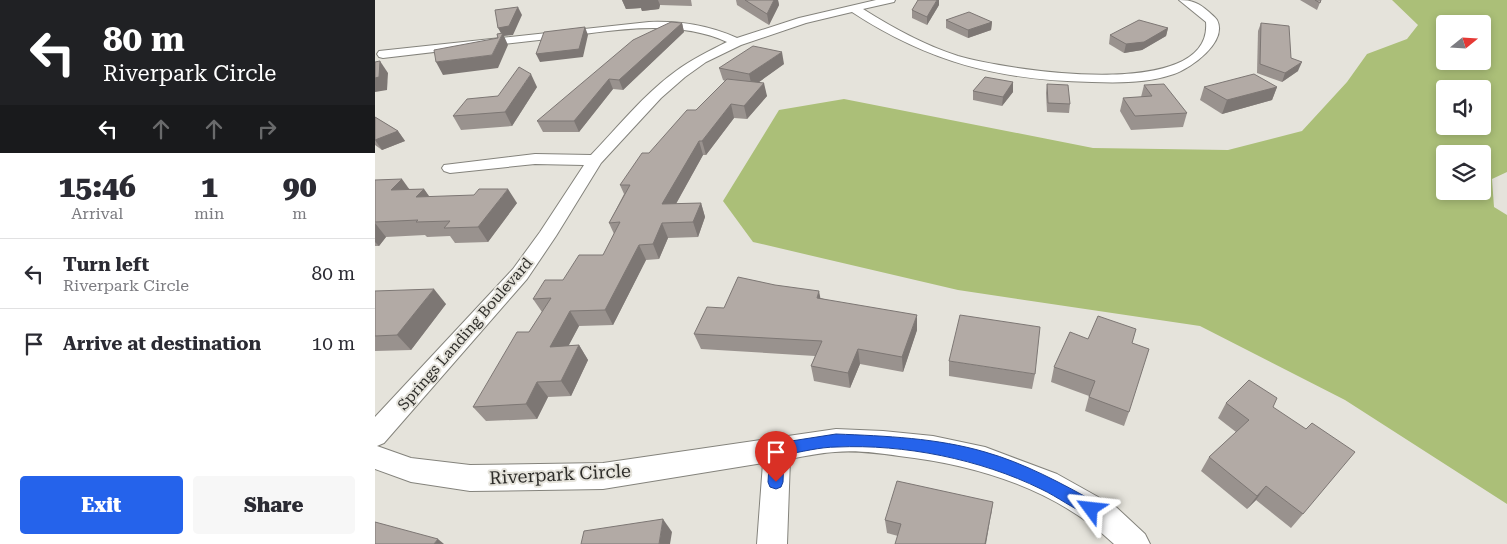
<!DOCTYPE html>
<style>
body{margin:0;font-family:"Roboto Serif",serif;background:#f7f7f7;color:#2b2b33;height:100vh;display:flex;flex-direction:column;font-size:19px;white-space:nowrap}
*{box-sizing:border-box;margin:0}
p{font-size:16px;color:#7c7c81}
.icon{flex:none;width:28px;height:28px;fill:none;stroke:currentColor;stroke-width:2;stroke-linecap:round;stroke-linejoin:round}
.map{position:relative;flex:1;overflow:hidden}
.side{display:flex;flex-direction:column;background:#fff;width:375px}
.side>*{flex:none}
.hud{background:#202124;color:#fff;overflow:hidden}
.needle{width:32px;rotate:72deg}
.tools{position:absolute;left:1061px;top:15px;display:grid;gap:10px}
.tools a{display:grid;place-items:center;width:55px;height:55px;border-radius:5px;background:#fff;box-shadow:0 2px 8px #0003;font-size:25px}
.pin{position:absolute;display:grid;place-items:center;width:42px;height:42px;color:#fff;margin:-51px -21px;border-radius:50% 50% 50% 0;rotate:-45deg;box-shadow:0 0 5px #0007}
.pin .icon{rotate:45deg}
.me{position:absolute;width:55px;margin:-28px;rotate:300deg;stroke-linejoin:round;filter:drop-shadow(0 0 4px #0008)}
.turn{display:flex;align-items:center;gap:18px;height:105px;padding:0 20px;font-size:22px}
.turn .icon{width:65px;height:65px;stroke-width:2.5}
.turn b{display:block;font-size:35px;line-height:42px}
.lanes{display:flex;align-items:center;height:48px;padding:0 20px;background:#0003;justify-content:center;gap:25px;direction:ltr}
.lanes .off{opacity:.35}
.eta{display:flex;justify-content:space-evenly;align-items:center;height:85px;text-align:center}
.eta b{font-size:30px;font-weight:800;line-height:35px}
.button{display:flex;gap:10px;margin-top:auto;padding:10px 20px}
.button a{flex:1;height:58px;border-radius:5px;background:#2563eb;color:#fff;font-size:20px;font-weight:800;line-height:58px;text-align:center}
.button a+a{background:#f7f7f7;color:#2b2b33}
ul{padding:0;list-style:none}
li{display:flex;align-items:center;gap:15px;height:70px;padding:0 20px;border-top:1px solid #e1e1e2}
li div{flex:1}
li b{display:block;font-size:19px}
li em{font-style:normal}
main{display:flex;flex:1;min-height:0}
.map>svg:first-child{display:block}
.green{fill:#abbf78;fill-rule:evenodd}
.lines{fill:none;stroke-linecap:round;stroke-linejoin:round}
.minor-casing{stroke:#84837c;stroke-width:2}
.minor{fill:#fff;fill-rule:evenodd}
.wall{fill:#99928e}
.shaded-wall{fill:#7d7774}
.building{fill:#b2aaa5;stroke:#7d7774}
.route{fill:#2563eb;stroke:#184099}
.labels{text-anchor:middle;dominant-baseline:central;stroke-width:4;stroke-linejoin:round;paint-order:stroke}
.street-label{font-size:15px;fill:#2e2d2a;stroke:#e5e3db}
.near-street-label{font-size:18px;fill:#2e2d2a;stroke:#e5e3db}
</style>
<main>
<section class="side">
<div class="hud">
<div class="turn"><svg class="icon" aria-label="left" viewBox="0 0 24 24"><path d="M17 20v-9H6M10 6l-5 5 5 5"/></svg><div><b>80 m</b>Riverpark Circle</div></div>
<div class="lanes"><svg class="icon" aria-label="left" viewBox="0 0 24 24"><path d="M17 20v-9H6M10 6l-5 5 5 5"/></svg><svg class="icon off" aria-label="ahead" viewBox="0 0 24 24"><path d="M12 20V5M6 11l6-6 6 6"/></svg><svg class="icon off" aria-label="ahead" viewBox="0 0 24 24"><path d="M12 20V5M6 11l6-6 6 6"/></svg><svg class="icon off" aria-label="right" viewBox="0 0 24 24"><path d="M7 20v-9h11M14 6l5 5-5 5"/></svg></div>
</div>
<div class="eta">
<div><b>15:46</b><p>Arrival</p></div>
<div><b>1</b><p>min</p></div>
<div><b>90</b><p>m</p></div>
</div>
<ul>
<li><svg class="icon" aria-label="left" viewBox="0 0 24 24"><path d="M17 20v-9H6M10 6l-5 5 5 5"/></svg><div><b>Turn left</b><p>Riverpark Circle</p></div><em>80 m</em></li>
<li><svg class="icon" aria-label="arrive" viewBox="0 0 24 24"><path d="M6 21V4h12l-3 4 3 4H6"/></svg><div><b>Arrive at destination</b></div><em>10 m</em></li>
</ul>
<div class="button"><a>Exit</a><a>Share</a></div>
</section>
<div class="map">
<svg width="1132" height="544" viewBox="0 0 1132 544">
<rect width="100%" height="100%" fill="#e5e3db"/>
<path class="green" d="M 1017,0 L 1132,0 L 1132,172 L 1117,179 L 1119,207 L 1132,215 L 1132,504 L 970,400 L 825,326 L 583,290 L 378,242 L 348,201 L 404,110 L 469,99 L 718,148 L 853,150 L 927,131 L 972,82 L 992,54 L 1032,39 L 1043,25 ZM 1070,24 L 1108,24 L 1108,61 L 1070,61 ZM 1070,89 L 1108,89 L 1108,126 L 1070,126 ZM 1070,154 L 1108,154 L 1108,191 L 1070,191 Z"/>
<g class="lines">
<g class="minor-casing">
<path id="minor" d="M 501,0 L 520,0 L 519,2 L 488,9 C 518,28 549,45 583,56 C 627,69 838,104 831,22 L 804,0 C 817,0 824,3 834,12 C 836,14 840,17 842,20 C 853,42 816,68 799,74 C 773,83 744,83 717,82 C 624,80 555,63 477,12 L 431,23 L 366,45 L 331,62 L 310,77 L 286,98 L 226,163 L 181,236 L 152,279 L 9,443 L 2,446 L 36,458 L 95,465 L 228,463 L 461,429 L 508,431 L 558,436 L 610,447 L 682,474 L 741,507 L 770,534 L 775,544 L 739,544 C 681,489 602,465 524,456 C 504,453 481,450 460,452 C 445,453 430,456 415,459 L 412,544 L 382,544 L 388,463 L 228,489 L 95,491 L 36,482 L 0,469 L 0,417 L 138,269 L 165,232 L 209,165 L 160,164 L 75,173 L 69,171 L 67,168 L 69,165 L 160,154 L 216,155 C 243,127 269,94 301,71 C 317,59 334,51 352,42 C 295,16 225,33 164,40 C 112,46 60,52 8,58 L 4,57 L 2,54 L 4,51 L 274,22 C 306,21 333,25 362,38 L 424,18 Z"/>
</g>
<use href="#minor" class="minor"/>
</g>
<g class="wall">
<polygon points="247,0 316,0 317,6 285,5 284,9 267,11 266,8 251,9"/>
<polygon points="361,0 403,0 404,5 394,25 362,5"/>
<polygon points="925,0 946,0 942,10"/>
<polygon points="564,5 552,25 537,18 537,10"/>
<polygon points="571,20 617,22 616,30 593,38 571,28"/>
<polygon points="307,23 309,32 248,90 238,89 204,132 168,132 162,121"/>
<polygon points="886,23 916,58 923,71 907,82 882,73 883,31"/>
<polygon points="793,28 791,36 767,50 749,53 734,44 735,35"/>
<polygon points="409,64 384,82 392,96 372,119 359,118 331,155 328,155 301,204 326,203 330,217 323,237 293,238 284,259 271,260 238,325 204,326 193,346 204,345 213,360 196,396 173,397 162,419 111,421 98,407 154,332 167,312 158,299 228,255 239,234 234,223 249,194 245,185 274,153 321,110 350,81 348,80 344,68"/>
<polygon points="638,82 638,92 627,106 598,100 598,91"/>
<polygon points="672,84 695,104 694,113 672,112 671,93"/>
<polygon points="769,85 812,113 808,127 756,130 745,111 748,98 766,97"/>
<polygon points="162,87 137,126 86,130 78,116 123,96"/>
<polygon points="829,87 902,87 897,100 847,114 825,100"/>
<polygon points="0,117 23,131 30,141 7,150 0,145"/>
<polygon points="0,180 35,189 49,189 54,197 142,203 113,242 80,243 75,236 52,237 50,235 11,237 4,246 0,246"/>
<polygon points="0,291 71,304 36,350 0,351"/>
<polygon points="446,298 542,330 528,372 485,364 475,388 439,381 436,366 440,356 326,349 319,334 349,308"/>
<polygon points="713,339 757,343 754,412 749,426 710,411 714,396 676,382 679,367"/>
<polygon points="574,361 660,374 657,389 574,376"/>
<polygon points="851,403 898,407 928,514 916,528 881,500 872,509 826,471 834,457 861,432 843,418"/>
<polygon points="618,502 616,516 523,536 512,533 510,520"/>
</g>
<g class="shaded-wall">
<polygon points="247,0 283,0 285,5 284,9 267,11 266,8 251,9"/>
<polygon points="399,0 403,0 404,5 394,25 392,14"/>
<polygon points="562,0 564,0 564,5 552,25 552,17"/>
<polygon points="143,7 147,15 138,35 129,36 133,45 123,68 68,75 61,62 117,55 127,35 123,28"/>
<polygon points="617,22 616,30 593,38 593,30"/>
<polygon points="307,23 309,32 248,90 244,80"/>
<polygon points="210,27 213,35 208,57 165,62 161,54"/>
<polygon points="793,28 791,36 767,50 749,53 751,44"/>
<polygon points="407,52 409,64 377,87 374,74"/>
<polygon points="5,61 13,73 12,90 0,92 0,78"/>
<polygon points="927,62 923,71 907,82 910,73"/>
<polygon points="156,74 162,87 137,126 130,112"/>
<polygon points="234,79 238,89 204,132 199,121"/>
<polygon points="638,82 638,92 627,106 628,97"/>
<polygon points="389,83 392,96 372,119 369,106"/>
<polygon points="902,87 897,100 847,114 852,100"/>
<polygon points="356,104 359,118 331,155 327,141"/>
<polygon points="23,131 30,141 7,150 0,140"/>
<polygon points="324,141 328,155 293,218 287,204"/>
<polygon points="27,179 37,193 16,190"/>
<polygon points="49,189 59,203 41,197"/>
<polygon points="133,189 142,203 113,242 103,227"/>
<polygon points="326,203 330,217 323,237 318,222"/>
<polygon points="0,223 11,237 4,246 0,242"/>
<polygon points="287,223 293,238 284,259 278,244"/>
<polygon points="264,245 271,260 238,325 230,310"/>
<polygon points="59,289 71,304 36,350 22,335"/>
<polygon points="444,291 447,306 442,298"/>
<polygon points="195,311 204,326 185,362 175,347"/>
<polygon points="542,315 542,330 528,372 527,357"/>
<polygon points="204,345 213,360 196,396 186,381"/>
<polygon points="483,349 485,364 475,388 473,373"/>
<polygon points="162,382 173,397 162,419 151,404"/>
<polygon points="891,486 881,500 872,509 882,496"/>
<polygon points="618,502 611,544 610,544"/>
<polygon points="288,519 297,532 295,544 284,544"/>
<polygon points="63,539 69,544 59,544"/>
</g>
<g class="building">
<polygon points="370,0 399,0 392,14"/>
<polygon points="543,0 562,0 552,17 537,10"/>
<polygon points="940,0 946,0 945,3"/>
<polygon points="143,7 134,26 123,28 120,10"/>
<polygon points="594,12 617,22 593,30 571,20"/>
<polygon points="764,20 793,28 769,42 751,44 735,35"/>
<polygon points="296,22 307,23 244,80 234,79 199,121 162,121 258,40"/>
<polygon points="886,23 914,26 916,58 927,62 910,73 885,64"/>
<polygon points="210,27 204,49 161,54 169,32"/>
<polygon points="128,33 117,55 61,62 59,50 123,38 122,34"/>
<polygon points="378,46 407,52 374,74 344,68"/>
<polygon points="5,61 4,77 0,78 0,62"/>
<polygon points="144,67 156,74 130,112 78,116 92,99 123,96"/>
<polygon points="879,74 902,87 852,100 829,87"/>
<polygon points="610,77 638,82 628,97 598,91"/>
<polygon points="352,79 389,83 369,106 356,104 327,141 324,141 287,204 326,203 318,222 287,223 278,244 264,245 230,310 195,311 175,347 204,345 186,381 162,382 151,404 98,407 142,332 154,332 176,298 158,299 170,280 188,280 204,255 228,255 245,222 234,223 255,185 245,185 267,153 274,153 312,110 321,110"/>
<polygon points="672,84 693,85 695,104 673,103"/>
<polygon points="789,84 812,113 760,116 748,98 777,96 769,85"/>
<polygon points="0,117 23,131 0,140"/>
<polygon points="27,179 16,190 49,189 41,197 99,195 104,189 133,189 103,227 69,228 75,221 41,222 43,220 0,222 0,180"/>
<polygon points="363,277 400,285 444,291 442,298 542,315 527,357 483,349 473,373 436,366 447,341 319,334 332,307 349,308"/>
<polygon points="59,289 22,335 0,336 0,291"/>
<polygon points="585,315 665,327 660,374 574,361"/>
<polygon points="723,316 761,329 757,343 774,349 754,412 714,397 720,381 679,367 695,332 713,339"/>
<polygon points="874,380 902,398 898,407 931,429 937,423 980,452 928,514 891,486 882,496 834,457 874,420 851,403"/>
<polygon points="522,481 618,502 610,544 520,544 526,524 510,520"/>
<polygon points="288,519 284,544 206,544 209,531"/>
<polygon points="0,522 63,539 59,544 0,544"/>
</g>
<path class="route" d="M 461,434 C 511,436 562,438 610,452 C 649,463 686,483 722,503 L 724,509 L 722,514 L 716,516 C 698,509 683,497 666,489 C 605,459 529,444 462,447 C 445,447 426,452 409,455 L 408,482 L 406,487 L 401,489 L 395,487 L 393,482 L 395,449 L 397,444 Z"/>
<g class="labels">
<g class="street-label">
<text transform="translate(90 334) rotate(-49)">Springs Landing Boulevard</text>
</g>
<g class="near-street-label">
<text transform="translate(185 474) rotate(-3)">Riverpark Circle</text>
</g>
</g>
</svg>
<div class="tools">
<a><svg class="needle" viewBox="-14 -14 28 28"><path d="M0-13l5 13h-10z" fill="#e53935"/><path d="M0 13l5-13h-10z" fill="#7c7c81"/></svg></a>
<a><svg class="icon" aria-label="sound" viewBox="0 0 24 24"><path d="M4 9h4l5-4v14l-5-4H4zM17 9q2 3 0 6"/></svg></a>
<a><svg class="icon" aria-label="layers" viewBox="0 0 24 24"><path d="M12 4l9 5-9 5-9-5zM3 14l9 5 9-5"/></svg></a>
</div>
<div class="pin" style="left:401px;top:482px;background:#d93025"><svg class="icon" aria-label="arrive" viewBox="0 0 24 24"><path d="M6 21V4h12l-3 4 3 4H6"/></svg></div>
<svg class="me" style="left:716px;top:509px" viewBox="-20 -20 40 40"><path d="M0-17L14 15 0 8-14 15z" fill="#2563eb" stroke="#fff" stroke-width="4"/></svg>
</div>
</main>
